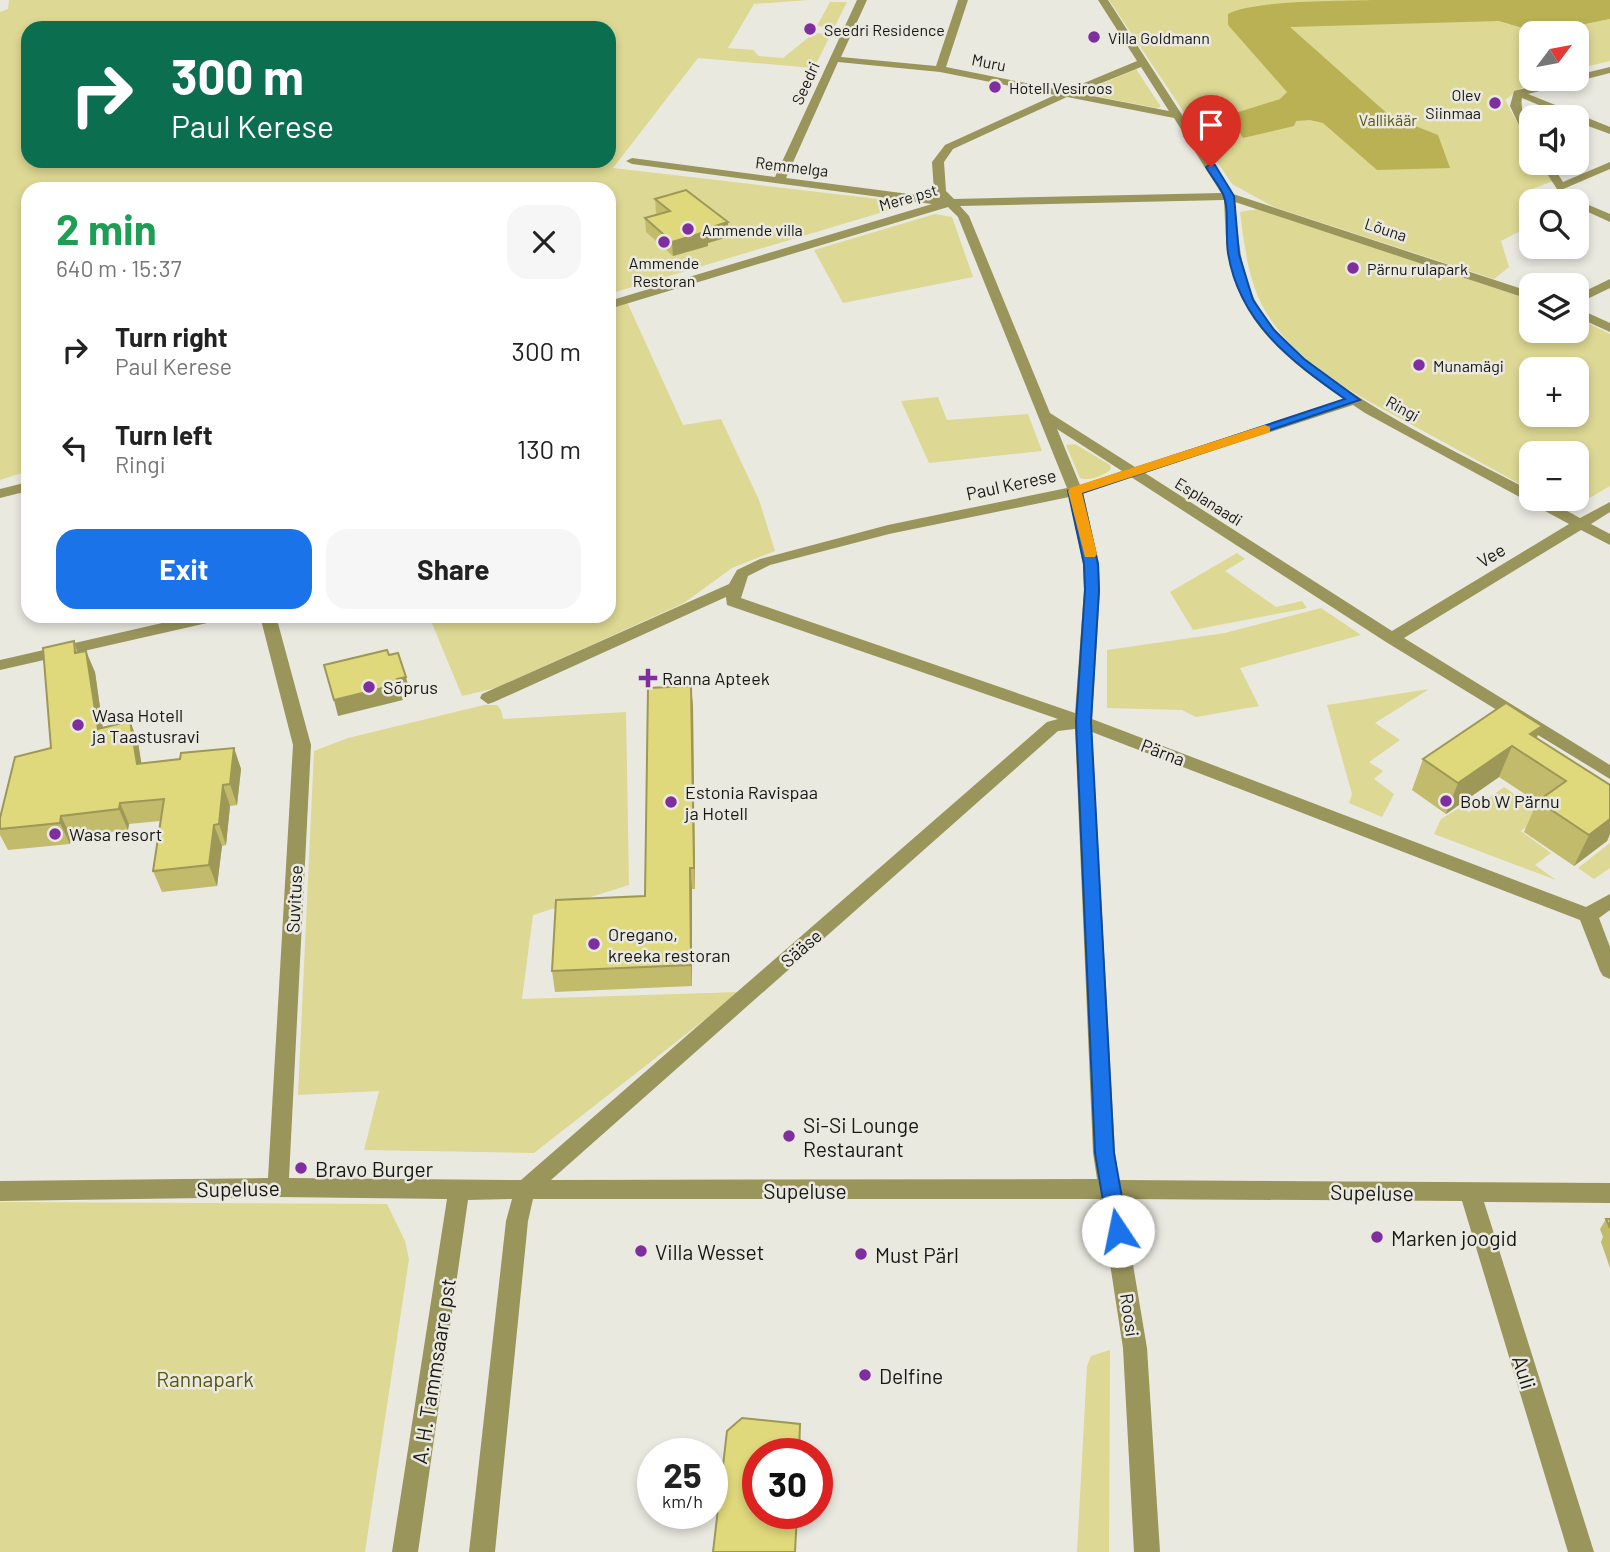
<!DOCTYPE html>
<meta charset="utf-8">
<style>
body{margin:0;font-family:Barlow,sans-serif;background:#f6f6f6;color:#222;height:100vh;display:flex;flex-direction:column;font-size:26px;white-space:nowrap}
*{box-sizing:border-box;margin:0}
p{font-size:23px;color:#767676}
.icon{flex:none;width:38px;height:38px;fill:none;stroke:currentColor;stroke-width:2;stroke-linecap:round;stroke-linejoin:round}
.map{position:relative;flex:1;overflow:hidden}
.drawer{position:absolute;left:21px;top:182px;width:595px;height:441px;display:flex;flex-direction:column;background:#fff;border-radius:21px;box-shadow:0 4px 10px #0003}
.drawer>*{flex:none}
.banner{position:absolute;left:21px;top:21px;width:595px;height:147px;border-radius:21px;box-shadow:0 4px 10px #0003;background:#0b6e4f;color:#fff;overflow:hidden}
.needle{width:46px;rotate:58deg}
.controls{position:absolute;left:1519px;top:21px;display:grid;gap:14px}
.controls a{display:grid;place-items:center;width:70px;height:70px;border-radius:14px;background:#fff;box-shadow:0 4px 10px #0003;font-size:35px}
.speed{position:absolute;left:637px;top:1438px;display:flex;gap:14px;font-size:35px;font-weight:700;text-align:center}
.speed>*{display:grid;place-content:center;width:91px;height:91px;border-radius:50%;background:#fff;box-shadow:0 4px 10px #0003;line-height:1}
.speed small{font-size:18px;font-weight:400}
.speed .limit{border:10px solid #d22;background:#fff;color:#111}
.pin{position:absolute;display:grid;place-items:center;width:60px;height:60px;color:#fff;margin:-72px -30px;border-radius:50% 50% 50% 0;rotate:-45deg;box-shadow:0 0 7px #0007}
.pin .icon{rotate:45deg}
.me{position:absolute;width:77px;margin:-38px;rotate:349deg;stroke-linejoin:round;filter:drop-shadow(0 0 5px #0008)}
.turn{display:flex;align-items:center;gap:24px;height:147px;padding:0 35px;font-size:32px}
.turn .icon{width:91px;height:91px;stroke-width:2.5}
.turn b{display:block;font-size:49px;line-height:60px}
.round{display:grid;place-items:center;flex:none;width:74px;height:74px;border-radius:21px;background:#f6f6f6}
.overview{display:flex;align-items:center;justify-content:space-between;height:119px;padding:0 35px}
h1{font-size:42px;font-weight:700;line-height:52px;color:#1e9e55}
.primary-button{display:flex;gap:14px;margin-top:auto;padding:14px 35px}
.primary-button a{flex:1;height:80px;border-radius:21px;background:#1a73e8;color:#fff;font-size:28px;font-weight:700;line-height:80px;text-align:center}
.primary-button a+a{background:#f6f6f6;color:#222}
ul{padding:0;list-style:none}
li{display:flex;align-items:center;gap:21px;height:98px;padding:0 35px}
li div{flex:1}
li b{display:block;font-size:26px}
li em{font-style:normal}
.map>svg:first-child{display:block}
.green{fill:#ddd893;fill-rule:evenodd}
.water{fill:#b9b154}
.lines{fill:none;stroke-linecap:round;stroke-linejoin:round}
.minor{fill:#9a955b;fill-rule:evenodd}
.wall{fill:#c1bb6b}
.shaded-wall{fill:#9d9857}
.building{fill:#e0d97c;stroke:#9d9857;stroke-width:2}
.route{fill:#1a73e8;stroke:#114b97;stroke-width:2}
.slow{fill:#f59e0b}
.poi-dot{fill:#7e2e9f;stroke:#eae9e0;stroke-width:2.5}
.labels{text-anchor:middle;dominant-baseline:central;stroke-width:5;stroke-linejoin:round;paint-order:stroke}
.far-poi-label{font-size:16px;fill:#181714;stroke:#eae9e0;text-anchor:start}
.far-street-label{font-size:16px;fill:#181714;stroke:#eae9e0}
.far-park-label{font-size:16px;fill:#5b550d;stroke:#eae9e0}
.street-label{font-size:18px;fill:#181714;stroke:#eae9e0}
.poi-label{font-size:18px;fill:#181714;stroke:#eae9e0;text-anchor:start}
.near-poi-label{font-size:21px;fill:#181714;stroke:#eae9e0;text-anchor:start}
.near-street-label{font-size:21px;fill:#181714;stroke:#eae9e0}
.near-park-label{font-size:21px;fill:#5b550d;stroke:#eae9e0}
</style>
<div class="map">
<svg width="1610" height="1552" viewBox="0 0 1610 1552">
<rect width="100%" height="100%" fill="#eae9e0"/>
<g class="green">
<path d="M 9,0 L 808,0 L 754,4 L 728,48 L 753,50 L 759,56 L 783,58 L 814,33 L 831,34 L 814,68 L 698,58 L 613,168 L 913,203 L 609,294 L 609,189 L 28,189 L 28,471 L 0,480 L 0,12 L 8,9 ZM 28,28 L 609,28 L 609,161 L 28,161 Z"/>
<polygon points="1109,0 1558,0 1600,21 1610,19 1610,61 1577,69 1577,33 1531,33 1531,79 1534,79 1505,100 1531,147 1531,163 1541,163 1553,181 1527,191 1532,201 1531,216 1525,220 1528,227 1501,241 1509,267 1494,279 1274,207 1232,184"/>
<polygon points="830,2 847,2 834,28 817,26"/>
<polygon points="1136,69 1161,107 1156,108 1086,94 1086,91"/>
<path d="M 1258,209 L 1531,300 L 1531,331 L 1577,331 L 1577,318 L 1610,334 L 1610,486 L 1569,510 L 1547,499 L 1577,499 L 1577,453 L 1531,453 L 1531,490 C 1492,469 1453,447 1414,426 C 1363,398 1308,372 1273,323 C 1249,290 1245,251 1240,212 ZM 1531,369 L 1577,369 L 1577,415 L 1531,415 Z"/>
<polygon points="935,214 952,217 973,277 843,303 814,250"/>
<polygon points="627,302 683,425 721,419 759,500 775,551 732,568 684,603 496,688 462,696 429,616 609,616 609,307"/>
<polygon points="938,397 947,420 1028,414 1042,451 929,463 901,401"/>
<path d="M 1075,444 L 1110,465 L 1111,469 C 1104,476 1089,481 1080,478 L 1066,445 Z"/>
<polygon points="1237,553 1245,559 1225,571 1276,607 1302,601 1307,608 1193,630 1170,592"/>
<polygon points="1321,608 1361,635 1240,668 1259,706 1196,717 1182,710 1107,708 1107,650 1225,633"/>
<polygon points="1429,689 1375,723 1400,740 1369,762 1383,771 1374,779 1394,794 1382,817 1349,803 1352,794 1327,705"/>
<polygon points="484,705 497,705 501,710 503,719 626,712 629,885 533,915 522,999 740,992 534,1153 364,1150 379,1091 298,1095 314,751 348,738"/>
<polygon points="1504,787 1543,814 1521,831 1551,853 1535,865 1556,880 1434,834 1441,819 1461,807 1469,812"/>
<polygon points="1610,843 1610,868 1594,879 1578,868"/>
<polygon points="0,1202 387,1204 405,1241 409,1259 365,1552 0,1552"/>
<polygon points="1110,1350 1109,1552 1077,1552 1087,1366 1091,1356"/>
</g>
<path class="water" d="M 1376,0 L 1610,0 L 1610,19 L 1539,33 L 1499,21 L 1290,27 L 1390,116 L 1438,135 L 1450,168 L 1377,170 L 1323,123 L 1310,120 L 1296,121 L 1294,126 L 1243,138 L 1229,115 L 1280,99 L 1287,92 L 1228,25 L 1228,14 C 1253,0 1342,1 1376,0 Z"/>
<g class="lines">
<g class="minor">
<path d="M 857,0 L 867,0 L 841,57 L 936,66 L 958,0 L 968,0 L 946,67 L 1065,91 L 1137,61 L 1098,0 L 1108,0 L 1233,194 L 1531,292 L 1531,300 L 1235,202 C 1238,235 1240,270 1255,300 C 1293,378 1455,450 1531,491 L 1531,499 L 1545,499 L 1580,518 L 1610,502 L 1610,512 L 1591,524 L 1610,534 L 1610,545 L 1581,530 L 1404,638 L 1610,765 L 1610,779 L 1386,642 L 1131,477 L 1083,493 L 1099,564 L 1100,590 L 1092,719 L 1586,907 L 1610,894 L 1610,910 L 1599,918 L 1610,947 L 1610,979 L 1603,976 L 1600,971 L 1580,920 L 1092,732 L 1115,1153 L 1119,1180 L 1610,1183 L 1610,1203 L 1484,1202 L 1594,1552 L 1568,1552 L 1462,1201 L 1122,1199 L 1147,1348 L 1160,1552 L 1134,1552 L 1123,1348 L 1100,1199 L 533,1199 L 528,1221 L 495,1552 L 469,1552 L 506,1221 L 512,1199 L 468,1200 L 418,1552 L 392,1552 L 447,1199 L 278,1197 L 0,1201 L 0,1181 L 268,1178 L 293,745 L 260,616 L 276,616 L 311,745 L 289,1178 L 521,1180 L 1047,722 L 1058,719 L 727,605 L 726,597 L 494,702 L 488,704 L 480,698 L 482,694 L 729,584 L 737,570 L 760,559 L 888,525 L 1067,488 L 958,217 L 948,207 L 609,309 L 609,301 L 932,204 L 632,164 L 626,161 L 632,158 L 775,177 ZM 838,62 L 940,72 L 1055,95 L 945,145 L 932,162 L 934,192 L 940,198 L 786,178 ZM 1141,67 L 1169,111 L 1077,93 ZM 1067,97 L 1174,118 L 1221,193 L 954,199 L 946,191 L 944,162 L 953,149 ZM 1224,200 C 1225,217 1225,236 1228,253 C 1240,325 1288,360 1344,399 L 1135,467 L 1050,413 L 969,216 L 960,206 ZM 1353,405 L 1365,413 L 1569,524 L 1392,631 L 1145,473 ZM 1057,429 L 1122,471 L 1080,485 ZM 1069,497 L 1083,564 L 1084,590 L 1075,713 L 741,598 L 748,576 L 770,565 L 889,534 ZM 1075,729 L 1093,1153 L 1097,1179 L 551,1180 L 1058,731 Z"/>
<path d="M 1610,67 L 1610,73 L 1528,94 L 1610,127 L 1610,134 L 1577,122 L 1577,117 L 1567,117 L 1522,98 C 1519,112 1531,127 1531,143 L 1527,142 L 1510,106 L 1514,91 L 1563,79 L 1577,79 L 1577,75 Z"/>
<polygon points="1610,162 1610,169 1561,190 1557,189 1540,163 1551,163 1563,182"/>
<polygon points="1577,200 1610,214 1610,222 1577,207 1577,201 1572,201"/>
<polygon points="1610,279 1610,288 1577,304 1577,295"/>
<polygon points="1577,308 1610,323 1610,332 1577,317"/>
<polygon points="28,482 28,491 0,498 0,489"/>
<polygon points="193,616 224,616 216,621 0,670 0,660"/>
</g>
</g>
<g class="wall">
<polygon points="655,199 728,222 728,237 708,243 708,246 673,256 646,232 645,218 658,214 656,213"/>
<polygon points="74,641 78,653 95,672 103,728 138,742 141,764 180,759 234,748 241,769 237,805 230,806 226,845 222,846 217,886 162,892 153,871 160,821 129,824 128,830 71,837 70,844 8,850 0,835 0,818 51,748"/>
<polygon points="691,686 693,707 695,889 692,889 692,986 555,992 552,971 645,896"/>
<polygon points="1536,738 1610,785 1610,834 1607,841 1574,866 1524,832 1537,802 1499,777 1446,814 1412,790 1423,759"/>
<polygon points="1606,1219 1610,1219 1610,1268 1601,1242 1603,1237 1600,1229"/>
</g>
<g class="shaded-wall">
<polygon points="728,222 728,237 708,243 708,246 673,256 672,242 705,229"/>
<polygon points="86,651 95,672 106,750 98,729"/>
<polygon points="406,677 410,693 401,695 403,700 338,716 334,700"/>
<polygon points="691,686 693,707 695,889 694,868"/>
<polygon points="130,721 138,742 145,785 137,764"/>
<polygon points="1542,726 1528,757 1530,734"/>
<polygon points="1512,746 1499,777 1446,814 1458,783"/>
<polygon points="234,748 241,769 237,805 230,784"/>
<polygon points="223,785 230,806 226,845 219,824"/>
<polygon points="120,803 129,824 128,830 119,809"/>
<polygon points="61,816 71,837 70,844 60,823"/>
<polygon points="1610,818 1610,834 1607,841 1574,866 1589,835"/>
<polygon points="214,825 222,846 217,886 209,865"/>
<polygon points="690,868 692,889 692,986 691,965"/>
</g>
<g class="building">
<polygon points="686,190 728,222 705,229 708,231 672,242 645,218 670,211 655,199"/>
<polygon points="74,641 75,653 86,651 98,729 130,721 137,764 180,759 181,753 234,748 230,784 223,785 219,824 214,825 209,865 153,871 164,799 120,803 119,809 61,816 60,823 0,829 0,818 15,757 51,748 43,648"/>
<polygon points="387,650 389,655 398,653 406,677 397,679 399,684 334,700 324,665"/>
<polygon points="691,686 694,868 690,868 691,965 552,971 556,900 645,896 648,688"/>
<polygon points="1506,703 1542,726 1530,734 1610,785 1610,819 1589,835 1538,801 1566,781 1512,746 1458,783 1423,759"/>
<polygon points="1606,1219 1610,1219 1610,1228"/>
<polygon points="742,1418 800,1424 799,1454 758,1454 758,1514 797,1514 795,1552 713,1552 727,1431"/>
</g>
<path class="route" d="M 1211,164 L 1215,165 L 1234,196 L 1239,254 L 1253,300 L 1274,330 L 1304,359 L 1360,400 L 1082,493 L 1098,564 L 1099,590 L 1091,722 L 1114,1153 L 1128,1231 L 1125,1238 L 1118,1240 L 1111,1238 L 1108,1231 L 1095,1153 L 1076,722 L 1085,590 L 1084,564 L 1068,491 L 1345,399 C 1291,361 1239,322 1228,253 C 1225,235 1230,211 1223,194 C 1219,185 1211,176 1206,167 Z"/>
<polygon class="slow" points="1265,425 1270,427 1270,432 1082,493 1097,554 1095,557 1085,557 1068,491 1070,488"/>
<g class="poi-dot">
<circle cx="810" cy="29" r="7"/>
<circle cx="1094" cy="37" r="7"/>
<circle cx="995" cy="87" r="7"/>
<circle cx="1495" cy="103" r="7"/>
<circle cx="688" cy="229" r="7"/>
<circle cx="664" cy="242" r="7"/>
<circle cx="1353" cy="268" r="7"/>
<circle cx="1419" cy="365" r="7"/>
<path d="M644.5 667.5h7v7h7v7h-7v7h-7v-7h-7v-7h7z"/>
<circle cx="369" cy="687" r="7"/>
<circle cx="78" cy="725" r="7"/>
<circle cx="1446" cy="801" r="7"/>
<circle cx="671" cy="802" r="7"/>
<circle cx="55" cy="834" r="7"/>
<circle cx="594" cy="944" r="7"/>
<circle cx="789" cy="1136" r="7"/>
<circle cx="301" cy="1168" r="7"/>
<circle cx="1377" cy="1237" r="7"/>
<circle cx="641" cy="1251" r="7"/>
<circle cx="861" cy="1254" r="7"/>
<circle cx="865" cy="1375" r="7"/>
</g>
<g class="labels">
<g class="far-poi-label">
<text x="824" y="29">Seedri Residence</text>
<text x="1108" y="37">Villa Goldmann</text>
<text x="1009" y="87">Hotell Vesiroos</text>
<text x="1481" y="94" text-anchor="end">Olev<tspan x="1481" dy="18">Siinmaa</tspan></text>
<text x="702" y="229">Ammende villa</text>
<text x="664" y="262" text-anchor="middle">Ammende<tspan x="664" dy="18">Restoran</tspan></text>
<text x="1367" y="268">Pärnu rulapark</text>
<text x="1433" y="365">Munamägi</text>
</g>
<g class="far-street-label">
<text transform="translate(989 62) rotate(11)">Muru</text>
<text transform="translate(805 83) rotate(-66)">Seedri</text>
<text transform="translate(792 166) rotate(7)">Remmelga</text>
<text transform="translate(908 197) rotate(-16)">Mere pst</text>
<text transform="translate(1386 229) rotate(18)">Lõuna</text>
<text transform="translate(1403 408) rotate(29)">Ringi</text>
<text transform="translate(1209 501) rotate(32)">Esplanaadi</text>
</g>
<g class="far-park-label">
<text x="1388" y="119">Vallikäär</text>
</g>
<g class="street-label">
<text transform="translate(1011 484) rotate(-12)">Paul Kerese</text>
<text transform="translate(1491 555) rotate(-31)">Vee</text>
<text transform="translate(1163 752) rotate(21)">Pärna</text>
<text transform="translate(294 899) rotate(-87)">Suvituse</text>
<text transform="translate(801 948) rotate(-41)">Sääse</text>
<text transform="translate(1130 1315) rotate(82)">Roosi</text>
</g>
<g class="poi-label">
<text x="662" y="678">Ranna Apteek</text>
<text x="383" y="687">Sõprus</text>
<text x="92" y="715">Wasa Hotell<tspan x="92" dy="21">ja Taastusravi</tspan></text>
<text x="685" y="792">Estonia Ravispaa<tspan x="685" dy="21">ja Hotell</tspan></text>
<text x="1460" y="801">Bob W Pärnu</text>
<text x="69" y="834">Wasa resort</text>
<text x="608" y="934">Oregano,<tspan x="608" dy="21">kreeka restoran</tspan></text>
</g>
<g class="near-poi-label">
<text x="803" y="1124">Si-Si Lounge<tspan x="803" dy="24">Restaurant</tspan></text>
<text x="315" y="1168">Bravo Burger</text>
<text x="1391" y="1237">Marken joogid</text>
<text x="655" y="1251">Villa Wesset</text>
<text x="875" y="1254">Must Pärl</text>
<text x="879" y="1375">Delfine</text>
</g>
<g class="near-street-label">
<text transform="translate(238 1188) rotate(-1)">Supeluse</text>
<text x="805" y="1190">Supeluse</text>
<text transform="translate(1372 1192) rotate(1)">Supeluse</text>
<text transform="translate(433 1371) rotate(-81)">A. H. Tammsaare pst</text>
<text transform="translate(1525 1372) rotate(73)">Auli</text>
</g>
<g class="near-park-label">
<text x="205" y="1378">Rannapark</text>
</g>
</g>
</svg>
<div class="controls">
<a><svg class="needle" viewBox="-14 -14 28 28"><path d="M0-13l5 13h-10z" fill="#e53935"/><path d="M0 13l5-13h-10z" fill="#767676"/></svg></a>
<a><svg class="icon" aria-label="sound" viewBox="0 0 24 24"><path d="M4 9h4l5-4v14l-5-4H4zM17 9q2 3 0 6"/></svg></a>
<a><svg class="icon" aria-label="search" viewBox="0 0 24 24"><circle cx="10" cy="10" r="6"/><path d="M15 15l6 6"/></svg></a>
<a><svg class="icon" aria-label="layers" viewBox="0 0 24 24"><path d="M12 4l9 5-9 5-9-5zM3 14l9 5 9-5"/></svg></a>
<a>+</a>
<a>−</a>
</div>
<div class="speed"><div>25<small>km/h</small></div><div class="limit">30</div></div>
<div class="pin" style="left:1211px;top:167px;background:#d93025"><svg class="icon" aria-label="arrive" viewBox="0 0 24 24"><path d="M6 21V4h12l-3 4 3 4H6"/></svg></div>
<svg class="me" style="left:1118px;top:1231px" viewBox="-20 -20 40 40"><circle r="19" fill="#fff"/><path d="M0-13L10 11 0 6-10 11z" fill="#1a73e8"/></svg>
<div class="banner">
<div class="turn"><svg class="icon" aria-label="right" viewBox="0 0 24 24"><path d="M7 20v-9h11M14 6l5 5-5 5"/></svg><div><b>300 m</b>Paul Kerese</div></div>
</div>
<section class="drawer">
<div class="overview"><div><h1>2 min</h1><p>640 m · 15:37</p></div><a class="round"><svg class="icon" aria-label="close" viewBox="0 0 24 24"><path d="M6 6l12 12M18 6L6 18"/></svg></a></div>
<ul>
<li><svg class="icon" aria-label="right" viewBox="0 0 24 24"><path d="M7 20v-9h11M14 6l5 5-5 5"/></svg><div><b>Turn right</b><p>Paul Kerese</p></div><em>300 m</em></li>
<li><svg class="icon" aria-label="left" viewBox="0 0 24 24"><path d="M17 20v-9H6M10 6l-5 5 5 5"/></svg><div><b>Turn left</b><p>Ringi</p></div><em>130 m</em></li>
</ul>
<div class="primary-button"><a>Exit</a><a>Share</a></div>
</section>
</div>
